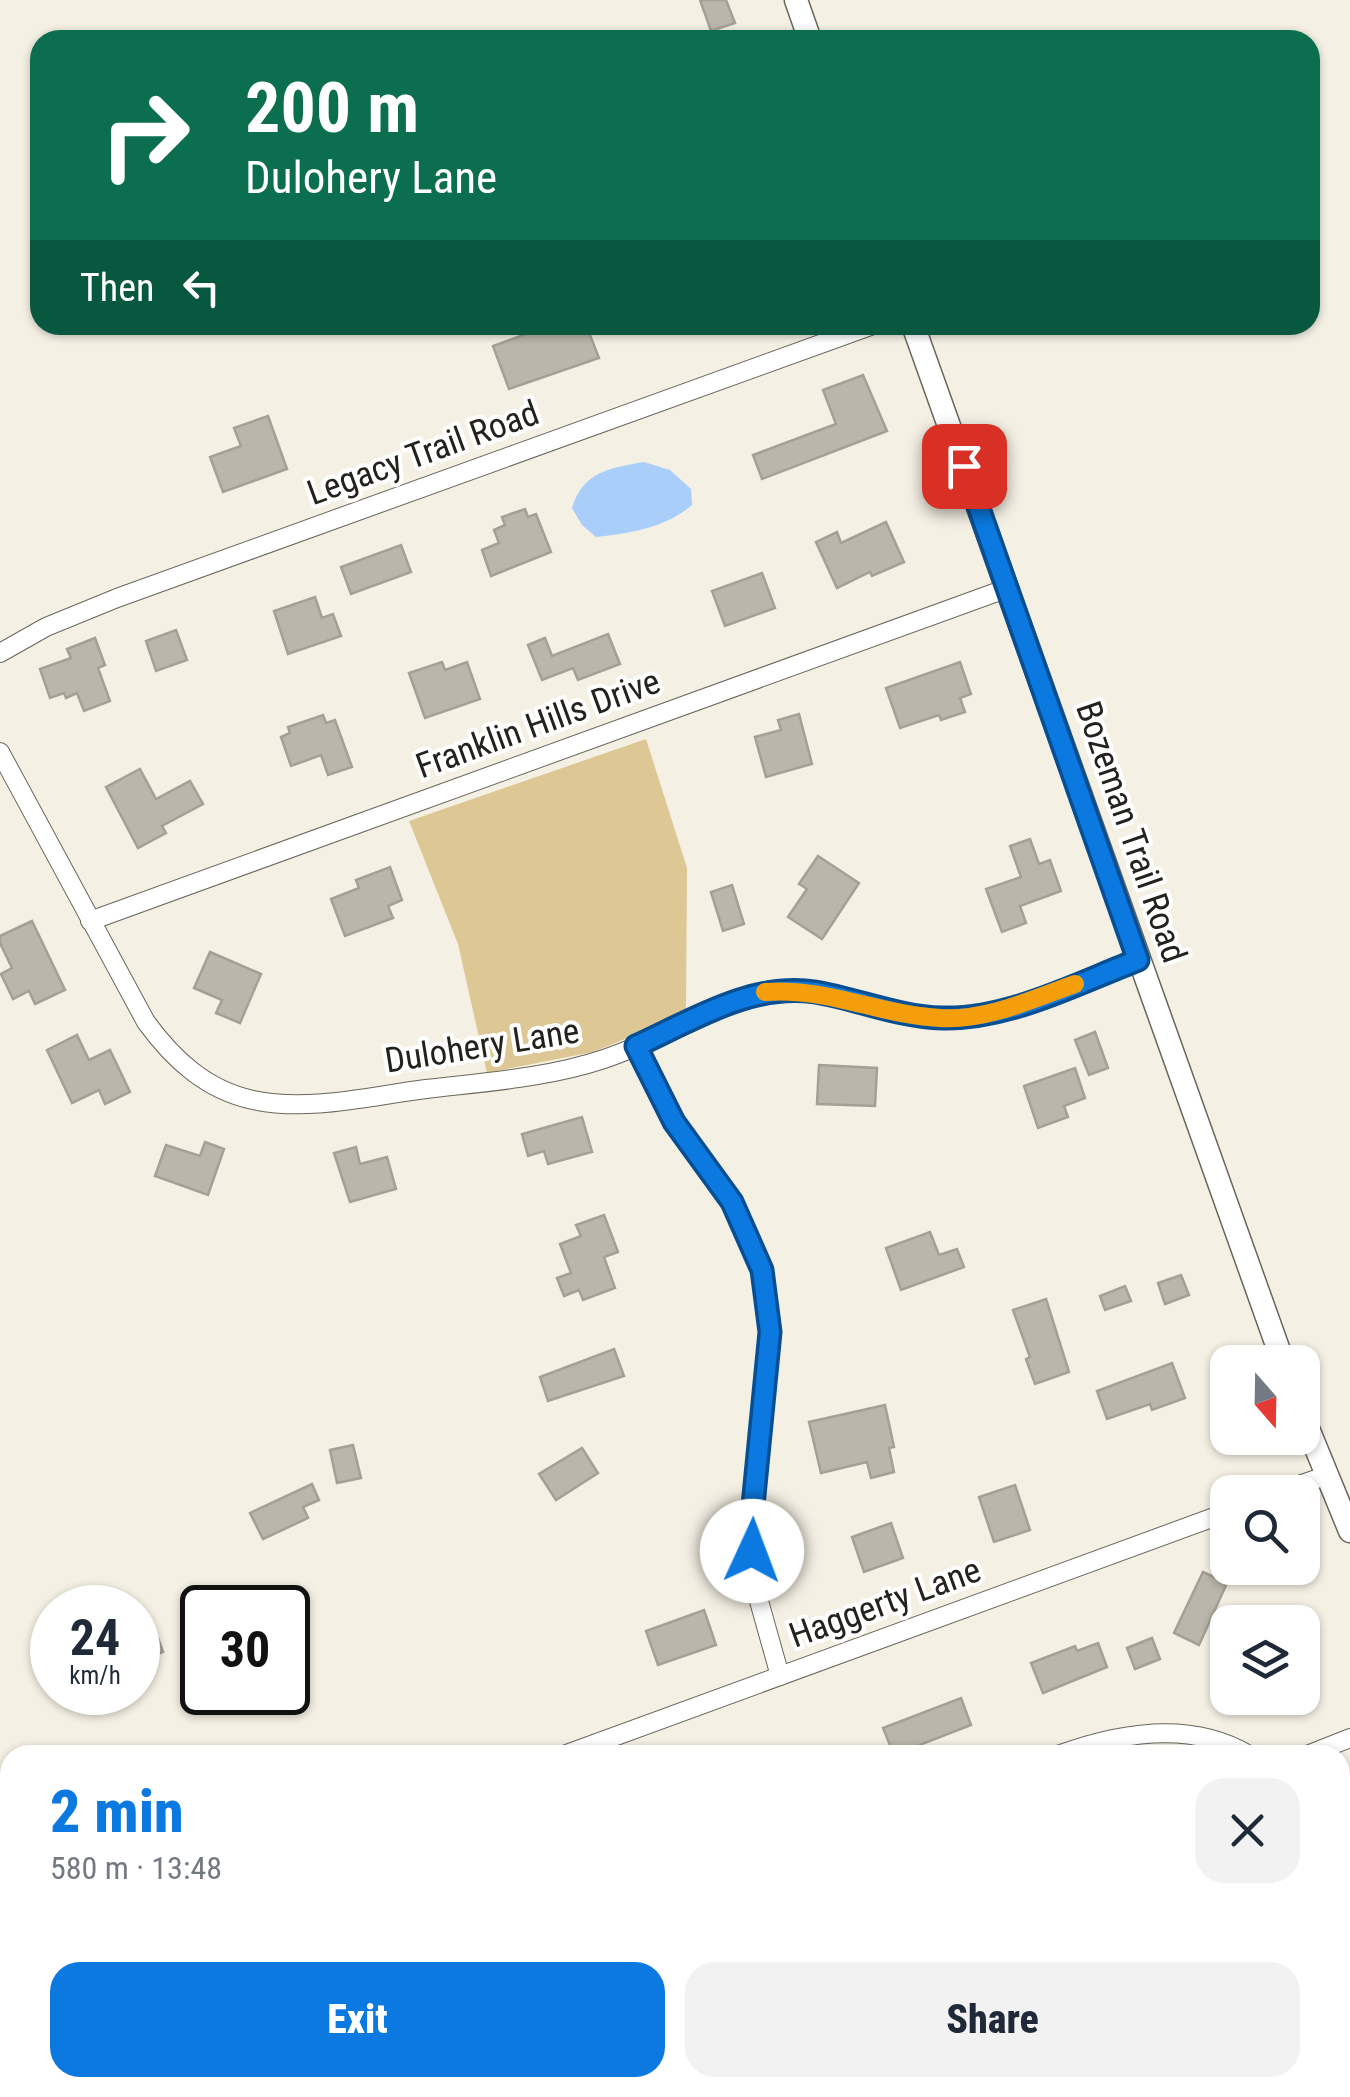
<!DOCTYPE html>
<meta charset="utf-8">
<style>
body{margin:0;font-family:"Roboto Condensed",sans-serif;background:#f2f2f3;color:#1f2937;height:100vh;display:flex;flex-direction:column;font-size:38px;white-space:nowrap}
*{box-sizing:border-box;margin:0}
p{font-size:32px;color:#747a83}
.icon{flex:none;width:55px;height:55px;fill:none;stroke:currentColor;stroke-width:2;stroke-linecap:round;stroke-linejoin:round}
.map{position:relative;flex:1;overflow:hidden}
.sheet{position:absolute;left:0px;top:1745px;width:1350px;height:352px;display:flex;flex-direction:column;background:#fff;border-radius:30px 30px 0 0;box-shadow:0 2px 8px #0004}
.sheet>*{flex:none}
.hud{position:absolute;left:30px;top:30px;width:1290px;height:305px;border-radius:30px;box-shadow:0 2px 8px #0004;background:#0b6e4f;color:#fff;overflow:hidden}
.needle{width:65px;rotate:160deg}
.tools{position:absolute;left:1210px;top:1345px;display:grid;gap:20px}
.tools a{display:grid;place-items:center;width:110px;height:110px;border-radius:20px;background:#fff;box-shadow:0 2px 8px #0004;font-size:50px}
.speed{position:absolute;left:30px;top:1585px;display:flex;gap:20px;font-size:50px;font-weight:700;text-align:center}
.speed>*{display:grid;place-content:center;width:130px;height:130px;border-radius:50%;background:#fff;box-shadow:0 2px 8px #0004;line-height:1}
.speed small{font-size:25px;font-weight:400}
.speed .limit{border:5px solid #111;border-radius:15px;background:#fff;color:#111}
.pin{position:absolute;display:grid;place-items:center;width:85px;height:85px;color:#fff;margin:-42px;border-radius:20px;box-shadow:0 5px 15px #0006}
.me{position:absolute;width:110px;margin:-55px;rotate:2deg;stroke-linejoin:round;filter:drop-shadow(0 0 8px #0008)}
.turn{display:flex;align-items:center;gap:35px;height:210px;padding:0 50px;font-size:45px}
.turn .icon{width:130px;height:130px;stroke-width:2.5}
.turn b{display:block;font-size:70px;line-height:85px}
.then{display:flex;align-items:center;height:95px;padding:0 50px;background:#0003;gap:20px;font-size:38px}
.round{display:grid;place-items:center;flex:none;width:105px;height:105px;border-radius:30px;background:#f2f2f3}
.summary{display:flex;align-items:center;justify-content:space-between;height:170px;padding:0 50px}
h1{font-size:60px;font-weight:800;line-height:75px;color:#0b79e0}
.button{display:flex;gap:20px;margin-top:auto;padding:20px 50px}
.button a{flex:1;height:115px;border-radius:30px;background:#0b79e0;color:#fff;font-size:40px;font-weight:800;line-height:115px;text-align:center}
.button a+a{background:#f2f2f3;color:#1f2937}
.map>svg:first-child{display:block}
.green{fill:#ddc895}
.water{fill:#a9cefa}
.building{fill:#bbb6ab;stroke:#a5a096;stroke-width:2.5}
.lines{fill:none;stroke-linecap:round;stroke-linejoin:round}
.minor-casing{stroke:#6a665c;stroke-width:20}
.tertiary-casing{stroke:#6a665c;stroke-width:25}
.minor{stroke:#fff;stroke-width:18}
.tertiary{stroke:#fff;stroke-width:22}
.route-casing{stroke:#074f92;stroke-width:25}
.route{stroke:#0b79e0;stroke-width:18}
.slow{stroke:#f59e0b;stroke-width:18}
.labels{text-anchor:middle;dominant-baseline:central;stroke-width:8;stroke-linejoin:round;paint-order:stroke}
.street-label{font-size:35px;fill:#23221d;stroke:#fff}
</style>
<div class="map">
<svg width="1350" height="2097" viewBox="0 0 1350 2097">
<rect width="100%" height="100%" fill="#f5f0e4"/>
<polygon class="green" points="646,739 687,868 686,1014 593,1052 487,1073 458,944 409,821"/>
<path class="water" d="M 644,462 L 670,470 L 691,489 L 692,505 C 665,528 631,533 596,537 L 582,525 L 572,508 C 583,472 609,468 644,462 Z"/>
<g class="building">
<polygon points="700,0 726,0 735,23 711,31"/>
<polygon points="551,325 586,325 599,358 509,389 493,346"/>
<polygon points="863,375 887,431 762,479 753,455 836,424 823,390"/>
<polygon points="268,416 287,469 223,492 210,457 241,446 234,428"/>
<polygon points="525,509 528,517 536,514 551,552 491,576 482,550 499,543 494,530 505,525 502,517"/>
<polygon points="886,522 904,562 872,576 870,572 837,588 816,542 837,532 841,543"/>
<polygon points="401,545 411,572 351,594 341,567"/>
<polygon points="762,573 775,608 725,626 712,591"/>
<polygon points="315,597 322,618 333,614 341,636 288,654 274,611"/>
<polygon points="176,630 187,660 156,671 146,641"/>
<polygon points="608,634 620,664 578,680 573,668 542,680 528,645 545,638 552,656"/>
<polygon points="95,638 105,665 98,668 110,701 84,711 77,693 66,698 64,693 50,698 40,669 71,658 67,649"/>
<polygon points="442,662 445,670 467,662 480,699 425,718 409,673"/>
<polygon points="960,662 971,694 960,698 965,712 941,720 939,715 900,728 886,688"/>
<polygon points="799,714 812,764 766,777 755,737 781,730 778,720"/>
<polygon points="323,715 326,723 335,720 352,767 328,775 321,755 291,766 281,737 290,733 288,727"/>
<polygon points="140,769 156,799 190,781 203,804 162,826 166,833 138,848 106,787"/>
<polygon points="1030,839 1039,864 1050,860 1061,891 1020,906 1026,923 1002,932 986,889 1021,877 1010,846"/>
<polygon points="818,856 859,883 822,939 788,917 807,889 799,884"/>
<polygon points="390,867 402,900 388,906 393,918 345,936 331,899 359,888 356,880"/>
<polygon points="732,885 744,924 723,931 711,892"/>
<polygon points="32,921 65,990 35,1004 29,991 13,999 1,974 12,968 0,943 0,936"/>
<polygon points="210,952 261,974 240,1023 216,1013 222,1000 194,988"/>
<polygon points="1095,1032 1108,1068 1089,1075 1075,1040"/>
<polygon points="77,1035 89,1060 110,1050 130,1092 105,1104 99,1090 72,1103 47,1050"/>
<polygon points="819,1065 877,1068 875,1106 817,1104"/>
<polygon points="1075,1068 1085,1098 1064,1106 1068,1117 1038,1128 1024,1086"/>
<polygon points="582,1117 592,1152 548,1164 544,1151 528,1156 522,1134"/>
<polygon points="205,1142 224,1149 208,1195 155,1176 166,1145 200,1156"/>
<polygon points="356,1147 360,1164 387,1157 396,1189 350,1202 334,1153"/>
<polygon points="604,1215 618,1252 604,1257 615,1288 583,1300 579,1290 564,1296 557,1278 571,1273 560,1244 581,1236 576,1225"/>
<polygon points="930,1232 939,1255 957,1249 964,1267 901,1290 886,1248"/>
<polygon points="1181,1275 1189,1295 1165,1304 1158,1283"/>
<polygon points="1125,1286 1131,1301 1105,1310 1100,1296"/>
<polygon points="1046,1299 1069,1372 1035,1384 1026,1359 1030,1357 1013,1310"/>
<polygon points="614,1349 624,1376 548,1401 540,1377"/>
<polygon points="1172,1363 1185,1398 1152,1410 1150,1404 1107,1419 1097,1391"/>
<polygon points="885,1405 894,1447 889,1448 894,1472 871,1478 867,1462 821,1473 809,1422"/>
<polygon points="353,1445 361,1478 337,1483 330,1450"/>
<polygon points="582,1448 598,1473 556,1500 539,1474"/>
<polygon points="312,1484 319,1500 303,1507 308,1518 263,1539 250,1513"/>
<polygon points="1015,1485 1030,1530 994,1542 979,1497"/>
<polygon points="891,1523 903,1558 864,1572 852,1537"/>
<polygon points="1203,1572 1227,1583 1199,1645 1174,1633"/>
<polygon points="704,1610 716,1645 658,1665 646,1631"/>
<polygon points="158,1638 163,1652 138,1661 138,1646"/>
<polygon points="1152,1638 1160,1659 1135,1669 1127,1648"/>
<polygon points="1098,1643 1107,1667 1043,1693 1031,1663 1075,1646 1077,1651"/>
<polygon points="961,1698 971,1725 894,1755 883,1728"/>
</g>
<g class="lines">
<g class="minor-casing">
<g id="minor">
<polyline points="0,653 46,627 117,598 873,325"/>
<path d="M 0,752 L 146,1022 C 173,1059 206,1090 253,1100 C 309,1112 370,1096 426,1089 C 486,1082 547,1078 604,1059 C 643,1046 679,1027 716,1011 C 731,1004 748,994 765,991 C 826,981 884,1018 944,1019 C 1010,1019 1078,983 1139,960"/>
<polyline points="90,921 1008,588"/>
<polyline points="635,1046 674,1122 732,1202 761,1270 770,1332 751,1526 752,1576 780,1676"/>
<polyline points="1279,1492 1328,1475"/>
<polyline points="564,1755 1228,1512"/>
<path d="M 1058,1755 C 1118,1733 1191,1720 1249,1755"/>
<polyline points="1307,1755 1350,1738"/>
<polyline points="0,1959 10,1956"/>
<polyline points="774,2088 780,2097"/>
<polyline points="927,2097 955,2088"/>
<polyline points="1225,2097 1227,2088"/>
</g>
</g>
<g class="tertiary-casing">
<g id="tertiary">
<polyline points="796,0 810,40"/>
<polyline points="913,325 1283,1362"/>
<polyline points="1302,1414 1350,1531"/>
</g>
</g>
<use href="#minor" class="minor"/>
<use href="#tertiary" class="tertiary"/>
</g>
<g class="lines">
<g class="route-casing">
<path id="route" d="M 752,1551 L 751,1526 L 770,1332 L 762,1270 L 732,1202 L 674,1122 L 636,1046 C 691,1021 752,982 815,992 C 857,999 899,1017 942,1018 C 1008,1020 1078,983 1138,960 L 964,466"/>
</g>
<use href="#route" class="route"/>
<path class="slow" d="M 765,992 C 826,987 880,1015 940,1018 C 986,1021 1033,999 1075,984"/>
</g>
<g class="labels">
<g class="street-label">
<text transform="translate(423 453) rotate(-20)">Legacy Trail Road</text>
<text transform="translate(538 724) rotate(-20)">Franklin Hills Drive</text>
<text transform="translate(1131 832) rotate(71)">Bozeman Trail Road</text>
<text transform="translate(482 1046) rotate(-9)">Dulohery Lane</text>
<text transform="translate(885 1603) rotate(-20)">Haggerty Lane</text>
</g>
</g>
</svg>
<div class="tools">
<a><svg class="needle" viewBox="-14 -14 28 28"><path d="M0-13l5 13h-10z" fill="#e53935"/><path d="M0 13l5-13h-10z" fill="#747a83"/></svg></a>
<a><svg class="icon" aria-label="search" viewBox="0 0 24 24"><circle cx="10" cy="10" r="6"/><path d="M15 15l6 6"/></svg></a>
<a><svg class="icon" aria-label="layers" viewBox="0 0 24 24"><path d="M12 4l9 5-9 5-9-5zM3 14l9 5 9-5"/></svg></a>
</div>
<div class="speed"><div>24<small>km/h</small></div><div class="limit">30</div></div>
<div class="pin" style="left:964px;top:466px;background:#d93025"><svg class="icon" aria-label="arrive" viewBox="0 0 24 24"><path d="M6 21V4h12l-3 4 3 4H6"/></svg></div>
<svg class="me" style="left:752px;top:1551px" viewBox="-20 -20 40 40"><circle r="19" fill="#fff"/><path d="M0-13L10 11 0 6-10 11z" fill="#0b79e0"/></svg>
<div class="hud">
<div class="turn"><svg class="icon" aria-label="right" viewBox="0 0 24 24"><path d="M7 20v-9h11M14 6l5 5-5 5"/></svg><div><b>200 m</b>Dulohery Lane</div></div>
<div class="then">Then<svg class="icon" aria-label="left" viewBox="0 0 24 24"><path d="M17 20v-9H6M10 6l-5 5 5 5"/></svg></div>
</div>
<section class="sheet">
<div class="summary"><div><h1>2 min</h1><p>580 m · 13:48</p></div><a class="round"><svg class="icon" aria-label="close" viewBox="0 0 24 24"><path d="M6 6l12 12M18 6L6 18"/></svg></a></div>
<div class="button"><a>Exit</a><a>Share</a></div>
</section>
</div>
